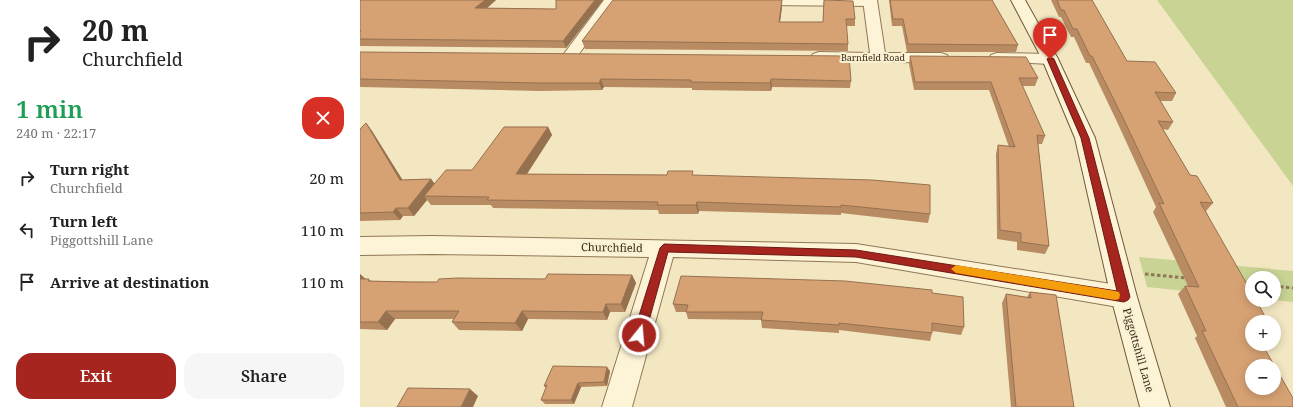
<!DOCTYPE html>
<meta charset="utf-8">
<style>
body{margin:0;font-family:"Noto Serif",serif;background:#f6f6f6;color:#222;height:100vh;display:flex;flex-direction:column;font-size:15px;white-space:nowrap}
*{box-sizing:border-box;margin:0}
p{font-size:13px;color:#767676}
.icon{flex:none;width:22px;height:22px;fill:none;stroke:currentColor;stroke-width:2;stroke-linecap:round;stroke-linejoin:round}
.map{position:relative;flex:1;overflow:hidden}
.details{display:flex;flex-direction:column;background:#fff;width:360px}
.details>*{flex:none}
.top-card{background:#fff;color:#222;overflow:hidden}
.tools{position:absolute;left:885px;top:271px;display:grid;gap:8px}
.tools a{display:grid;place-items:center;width:36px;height:36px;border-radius:50%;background:#fff;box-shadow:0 2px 10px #0003;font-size:20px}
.pin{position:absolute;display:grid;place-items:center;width:34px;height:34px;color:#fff;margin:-41px -17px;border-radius:50% 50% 50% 0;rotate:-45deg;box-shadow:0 0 4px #0007}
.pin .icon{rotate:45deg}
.me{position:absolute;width:44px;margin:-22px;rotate:17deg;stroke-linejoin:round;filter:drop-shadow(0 0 3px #0008)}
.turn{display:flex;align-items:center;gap:14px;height:84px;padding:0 16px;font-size:18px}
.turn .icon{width:52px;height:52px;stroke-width:2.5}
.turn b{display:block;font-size:28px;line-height:34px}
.round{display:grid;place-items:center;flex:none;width:42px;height:42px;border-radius:16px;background:#f6f6f6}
.headline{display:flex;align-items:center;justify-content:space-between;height:68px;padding:0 16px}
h1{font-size:24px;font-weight:600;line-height:30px;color:#1e9e55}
.cta{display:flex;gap:8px;margin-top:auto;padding:8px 16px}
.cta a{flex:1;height:46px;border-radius:16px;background:#a6261f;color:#fff;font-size:16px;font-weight:600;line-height:46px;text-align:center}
.cta a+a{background:#f6f6f6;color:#222}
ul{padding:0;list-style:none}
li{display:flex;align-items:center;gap:12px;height:52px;padding:0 16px}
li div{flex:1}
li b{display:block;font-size:15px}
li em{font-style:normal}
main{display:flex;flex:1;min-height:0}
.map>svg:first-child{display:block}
.green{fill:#c8d394}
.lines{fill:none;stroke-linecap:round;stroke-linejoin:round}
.lane-casing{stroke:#907856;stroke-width:2}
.street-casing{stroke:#907856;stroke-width:2}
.secondary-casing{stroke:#715939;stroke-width:2}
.path{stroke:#907856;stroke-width:3;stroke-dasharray:3.5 2.5;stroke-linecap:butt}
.lane{fill:#fdf3d6;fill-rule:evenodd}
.street{fill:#fdf3d6;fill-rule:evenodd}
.secondary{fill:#fdf3d6;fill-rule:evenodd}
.wall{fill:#b88b63}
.shaded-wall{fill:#967150}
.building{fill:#d6a273;stroke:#967150;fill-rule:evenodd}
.route{fill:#a6261f;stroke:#6c1914}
.slow{fill:#f59e0b}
.labels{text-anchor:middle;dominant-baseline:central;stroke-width:4;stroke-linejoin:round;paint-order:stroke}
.far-street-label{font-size:9px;fill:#3d2e1c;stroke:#faf0d2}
.street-label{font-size:11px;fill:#3d2e1c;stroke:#faf0d2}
</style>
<main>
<section class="details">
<div class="top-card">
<div class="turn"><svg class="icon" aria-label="right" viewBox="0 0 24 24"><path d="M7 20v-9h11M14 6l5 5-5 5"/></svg><div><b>20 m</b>Churchfield</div></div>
</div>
<div class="headline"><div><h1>1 min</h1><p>240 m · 22:17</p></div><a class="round" style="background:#d93025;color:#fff"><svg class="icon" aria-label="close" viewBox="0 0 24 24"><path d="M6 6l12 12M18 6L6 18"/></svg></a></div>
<ul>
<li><svg class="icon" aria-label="right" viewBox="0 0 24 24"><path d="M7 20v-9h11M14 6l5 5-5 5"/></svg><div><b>Turn right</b><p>Churchfield</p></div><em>20 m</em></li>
<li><svg class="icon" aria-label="left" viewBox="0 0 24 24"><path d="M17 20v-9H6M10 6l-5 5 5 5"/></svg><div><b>Turn left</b><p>Piggottshill Lane</p></div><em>110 m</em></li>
<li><svg class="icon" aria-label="arrive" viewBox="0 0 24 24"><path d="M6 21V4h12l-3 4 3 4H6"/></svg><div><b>Arrive at destination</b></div><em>110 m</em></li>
</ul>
<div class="cta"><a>Exit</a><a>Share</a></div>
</section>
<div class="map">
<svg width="933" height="407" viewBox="0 0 933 407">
<rect width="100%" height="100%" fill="#f3e7c2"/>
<g class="green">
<polygon points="797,0 933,0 933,186"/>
<polygon points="779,257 933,271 933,302 913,300 914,278 892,278 892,298 787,287"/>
</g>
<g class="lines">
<g class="lane-casing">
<polygon id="lane" points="403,0 511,0 515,3 511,6 400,5 399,3"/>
</g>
<g class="street-casing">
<g id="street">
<polygon points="244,0 258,0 216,58 206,58 203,55"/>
<polygon points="503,0 517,0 525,53 581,53 587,55 589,58 587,61 581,63 453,60 451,57 453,54 459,52 510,53"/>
<polygon points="637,53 690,54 696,56 698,59 696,62 690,64 631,61 629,58 631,55"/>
<polygon points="72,236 496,244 764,286 773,289 777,297 773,305 764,308 496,262 313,257 272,407 242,407 289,257 72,254 0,255 0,237"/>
</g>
</g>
<g class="secondary-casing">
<polygon id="secondary" points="651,0 665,0 698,59 735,138 777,297 810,407 780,407 751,297 715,138 682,59"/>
</g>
<g class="path">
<polyline points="785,274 826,278"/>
<polyline points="885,283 892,284"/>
<polyline points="914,286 933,288"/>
</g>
<use href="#lane" class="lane"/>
<use href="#street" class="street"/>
<use href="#secondary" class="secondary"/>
</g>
<g class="wall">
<polygon points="0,0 136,0 127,8 196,9 196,0 243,0 206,48 0,46"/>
<polygon points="422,0 422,7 420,22 463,22 464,0 495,19 495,26 486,26 488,44 488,51 225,49 222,41"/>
<polygon points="529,0 632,0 658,45 656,52 547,52 542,26 532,26"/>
<polygon points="691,0 732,0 767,61 816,93 812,101 800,101 813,122 808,130 803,129 830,175 853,203 846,211 892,322 892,344 933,407 866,407 835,338 837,336 818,294 825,286 828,286 793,212 796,207 758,124 729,63 726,63 714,37 711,37 701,17 699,17"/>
<polygon points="0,52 491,81 490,88 412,87 411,91 332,90 332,88 244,87 242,90 181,91 0,87"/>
<polygon points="550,56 678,78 675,86 662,86 685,136 682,144 678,144 689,246 685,254 657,250 657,242 637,239 636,154 638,145 649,147 629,90 554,90 549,64"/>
<polygon points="6,123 12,131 42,180 71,179 75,184 112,170 188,127 192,135 167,174 334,175 570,214 568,223 481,213 481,215 339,211 338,214 299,214 298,210 133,208 131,205 71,205 67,200 54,216 43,216 40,220 0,221 0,129"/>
<polygon points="0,274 6,279 12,281 77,282 185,279 272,275 276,283 265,312 250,312 247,320 168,319 162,331 99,330 92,322 94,319 35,319 27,330 0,329"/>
<polygon points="670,292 714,407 651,407 642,303 646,294 667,297"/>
<polygon points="572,293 604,327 601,335 572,331 572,333 570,341 479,330 479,333 402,328 401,320 328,319 326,312 316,312 313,304"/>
<polygon points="250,371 247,386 221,387 214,404 185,404 181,400 186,388 184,386"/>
</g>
<g class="shaded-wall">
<polygon points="125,0 136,0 119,15 115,8"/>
<polygon points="235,0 243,0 206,48 203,41"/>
<polygon points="422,0 422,7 419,29 419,22"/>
<polygon points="241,79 244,87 242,90 239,83"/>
<polygon points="411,79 412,87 411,91 410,83"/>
<polygon points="6,123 12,131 47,187 40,180"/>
<polygon points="188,127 192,135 161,183 156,174"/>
<polygon points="71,179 77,187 64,196 67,200 54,216 48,208"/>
<polygon points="337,202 339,211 338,214 336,205"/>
<polygon points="36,208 43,216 40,220 33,212"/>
<polygon points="0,274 6,280 0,286"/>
<polygon points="272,275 276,283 265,312 261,304"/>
<polygon points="246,304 250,312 247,320 243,312"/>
<polygon points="26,311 35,319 27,330 18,322"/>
<polygon points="162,311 168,319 162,331 155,323"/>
<polygon points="247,367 250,371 247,386 244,382"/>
<polygon points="218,383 221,387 214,404 211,400"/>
<polygon points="110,389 118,396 113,407 101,407"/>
</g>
<g class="building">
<polygon points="0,0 125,0 115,8 196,9 196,0 235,0 203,41 0,39 0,32 1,31 0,31"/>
<polygon points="253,0 422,0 419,22 463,22 464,0 493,1 495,19 486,19 488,44 222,41"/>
<polygon points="530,0 632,0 658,45 548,44 543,19 533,19"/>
<path d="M 697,0 L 732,0 L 767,61 L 795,62 L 816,93 L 795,92 L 813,122 L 798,121 L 830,175 L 837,176 L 853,203 L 840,202 L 892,293 L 892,300 L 896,300 L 908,322 L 892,322 L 892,344 L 902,344 L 933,398 L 933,407 L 878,407 L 842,331 L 846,331 L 825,286 L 839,287 L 799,203 L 804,204 L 762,116 L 732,56 L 730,56 L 717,29 L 713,29 L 704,10 L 701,10 ZM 892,366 L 914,366 L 914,388 L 892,388 Z"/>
<polygon points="0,52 489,56 491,81 411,79 410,83 331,82 331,80 241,79 239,83 177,83 0,79"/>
<polygon points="550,56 666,57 678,78 659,78 685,136 677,135 689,246 661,242 661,233 640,230 638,145 655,147 631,82 555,82"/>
<polygon points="6,123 40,180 71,179 48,208 36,208 33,212 0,213 0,129"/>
<polygon points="144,127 188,127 156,174 307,175 308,171 333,171 332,175 512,180 570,185 570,214 481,205 481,207 337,202 336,205 297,205 298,202 127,200 129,197 64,196 86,170 112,170"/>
<polygon points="188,274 272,275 261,304 246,304 243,312 162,311 155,323 92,322 99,311 26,311 18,322 0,322 0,279 9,279 8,281 47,282 77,282 79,279 97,278 185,279"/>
<polygon points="321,276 485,281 572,290 572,293 603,297 604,327 572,323 572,333 479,323 479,325 401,320 403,312 326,312 328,305 313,304"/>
<polygon points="670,292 696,295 714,407 656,407 646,294 671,298"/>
<polygon points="193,366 247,367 244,382 218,383 211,400 181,400 187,385 184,386"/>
<polygon points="48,388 110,389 101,407 37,407"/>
</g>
<polygon class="route" points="690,57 694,59 729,138 770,297 768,300 764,302 496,257 308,252 285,335 283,338 279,340 275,338 273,335 300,248 304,244 496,250 757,291 721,138 687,59"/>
<polygon class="slow" points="596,265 755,291 759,292 760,295 759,299 755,300 596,273 591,269"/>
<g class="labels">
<g class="far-street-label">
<text x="513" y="57">Barnfield Road</text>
</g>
<g class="street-label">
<text transform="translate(252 247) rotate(1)">Churchfield</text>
<text transform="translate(779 350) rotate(74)">Piggottshill Lane</text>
</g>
</g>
</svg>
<div class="tools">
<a><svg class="icon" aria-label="search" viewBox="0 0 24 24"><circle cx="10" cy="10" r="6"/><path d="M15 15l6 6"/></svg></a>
<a>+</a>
<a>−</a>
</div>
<div class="pin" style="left:690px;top:59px;background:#d93025"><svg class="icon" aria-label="arrive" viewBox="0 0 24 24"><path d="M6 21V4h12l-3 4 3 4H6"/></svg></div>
<svg class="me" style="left:279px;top:335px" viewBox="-20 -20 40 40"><circle r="17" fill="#a6261f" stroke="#fff" stroke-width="3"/><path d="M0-11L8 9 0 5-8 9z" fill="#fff"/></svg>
</div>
</main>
